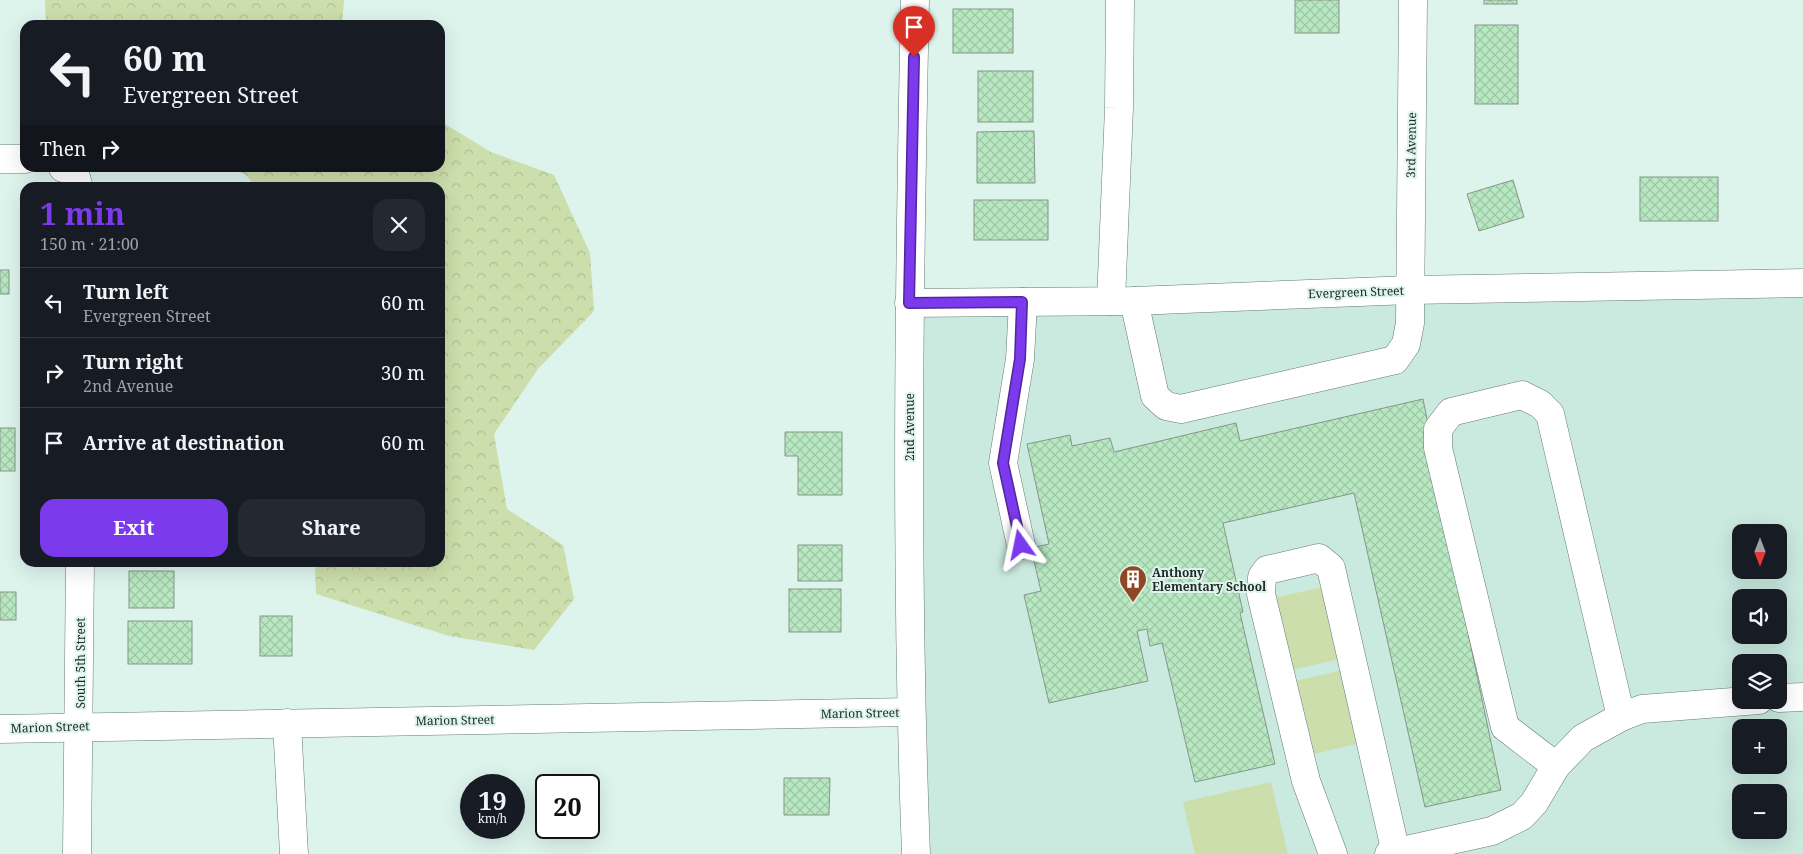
<!DOCTYPE html>
<meta charset="utf-8">
<style>
body{margin:0;font-family:"Noto Serif",serif;background:#242831;color:#f1f3f6;height:100vh;display:flex;flex-direction:column;font-size:19px;white-space:nowrap}
*{box-sizing:border-box;margin:0}
p{font-size:16px;color:#9ea1a6}
.icon{flex:none;width:28px;height:28px;fill:none;stroke:currentColor;stroke-width:2;stroke-linecap:round;stroke-linejoin:round}
.map{position:relative;flex:1;overflow:hidden}
.panel{position:absolute;left:20px;top:182px;width:425px;height:385px;display:flex;flex-direction:column;background:#171b24;border-radius:15px;box-shadow:0 5px 20px #0002}
.panel>*{flex:none}
.guide{position:absolute;left:20px;top:20px;width:425px;height:152px;border-radius:15px;box-shadow:0 5px 20px #0002;background:#171b24;color:#f1f3f6;overflow:hidden}
.needle{width:32px;rotate:180deg}
.tools{position:absolute;left:1732px;top:524px;display:grid;gap:10px}
.tools a{display:grid;place-items:center;width:55px;height:55px;border-radius:10px;background:#171b24;box-shadow:0 5px 20px #0002;font-size:25px}
.speed{position:absolute;left:460px;top:774px;display:flex;gap:10px;font-size:25px;font-weight:700;text-align:center}
.speed>*{display:grid;place-content:center;width:65px;height:65px;border-radius:50%;background:#171b24;box-shadow:0 5px 20px #0002;line-height:1}
.speed small{font-size:12px;font-weight:400}
.speed .limit{border:2px solid #111;border-radius:8px;background:#fff;color:#111}
.pin{position:absolute;display:grid;place-items:center;width:42px;height:42px;color:#fff;margin:-51px -21px;border-radius:50% 50% 50% 0;rotate:-45deg;box-shadow:0 0 5px #0007}
.pin .icon{rotate:45deg}
.me{position:absolute;width:55px;margin:-28px;rotate:348deg;stroke-linejoin:round;filter:drop-shadow(0 0 4px #0008)}
.turn{display:flex;align-items:center;gap:18px;height:105px;padding:0 20px;font-size:22px}
.turn .icon{width:65px;height:65px;stroke-width:2.5}
.turn b{display:block;font-size:35px;line-height:42px}
.then{display:flex;align-items:center;height:48px;padding:0 20px;background:#0003;gap:10px;font-size:19px}
.round{display:grid;place-items:center;flex:none;width:52px;height:52px;border-radius:15px;background:#242831}
.head{display:flex;align-items:center;justify-content:space-between;height:85px;padding:0 20px}
h1{font-size:30px;font-weight:700;line-height:38px;color:#7c3aed}
.primary-button{display:flex;gap:10px;margin-top:auto;padding:10px 20px}
.primary-button a{flex:1;height:58px;border-radius:15px;background:#7c3aed;color:#fff;font-size:20px;font-weight:700;line-height:58px;text-align:center}
.primary-button a+a{background:#242831;color:#f1f3f6}
ul{padding:0;list-style:none}
li{display:flex;align-items:center;gap:15px;height:70px;padding:0 20px;border-top:1px solid #363941}
li div{flex:1}
li b{display:block;font-size:19px}
li em{font-style:normal}
.map>svg:first-child{display:block}
.built{fill:#cae9df;fill-rule:evenodd}
.forest{fill:url(#forest-crowns)}
.green{fill:#ccdeab}
.building{fill:url(#building-cross-hatch);stroke:#879689}
.lines{fill:none;stroke-linecap:round;stroke-linejoin:round}
.minor-casing{stroke:#667a74;stroke-width:29}
.minor{stroke:#fff;stroke-width:28}
.route-casing{stroke:#51269a;stroke-width:12}
.route{stroke:#7c3aed;stroke-width:9}
.labels{text-anchor:middle;dominant-baseline:central;stroke-width:4;stroke-linejoin:round;paint-order:stroke}
.street-label{font-size:12px;fill:#232b29;stroke:#ddf4ed}
.poi-label{font-size:12px;font-weight:bold;fill:#232b29;stroke:#ddf4ed;text-anchor:start}
</style>
<div class="map">
<svg width="1803" height="854" viewBox="0 0 1803 854">
<defs>
<pattern id="forest-crowns" width="20" height="18" patternUnits="userSpaceOnUse" patternTransform="scale(1.25)"><rect width="20" height="18" fill="#ccdeab"/><path d="M2 6a3 3 0 1 1 6 0M12 15a3 3 0 1 1 6 0" fill="none" stroke="#afbf93"/></pattern>
<pattern id="building-cross-hatch" width="8" height="8" patternUnits="userSpaceOnUse" patternTransform="scale(1.25)"><rect width="8" height="8" fill="#b8e8c1"/><path d="M0 0l8 8M0 8l8-8" fill="none" stroke="#9ec7a6"/></pattern>
</defs>
<rect width="100%" height="100%" fill="#ddf4ed"/>
<path class="built" d="M 1803,283 L 1803,854 L 916,854 L 909,303 ZM 1741,532 L 1779,532 L 1779,570 L 1741,570 ZM 1741,598 L 1779,598 L 1779,635 L 1741,635 ZM 1741,662 L 1779,662 L 1779,700 L 1741,700 ZM 1741,728 L 1779,728 L 1779,765 L 1741,765 ZM 1741,792 L 1779,792 L 1779,830 L 1741,830 Z"/>
<g class="forest">
<polygon points="45,0 344,0 342,25 46,25"/>
<polygon points="440,121 491,152 554,175 590,253 594,311 538,369 494,434 507,509 563,545 574,599 534,650 449,636 316,594 315,563 440,562 440,188 255,187 247,176 235,168 440,168"/>
</g>
<g class="green">
<polygon points="1327,586 1344,658 1283,672 1266,600"/>
<polygon points="1347,669 1364,742 1302,757 1286,683"/>
<polygon points="1271,782 1288,854 1195,854 1183,802"/>
</g>
<g class="building">
<rect x="1295" y="0" width="44" height="33"/>
<rect x="1484" y="0" width="33" height="4"/>
<rect x="953" y="9" width="60" height="44"/>
<rect x="1475" y="25" width="43" height="79"/>
<rect x="978" y="71" width="55" height="51"/>
<polygon points="1034,131 1035,183 977,183 977,132"/>
<rect x="1640" y="177" width="78" height="44"/>
<polygon points="1513,180 1524,217 1479,231 1467,194"/>
<rect x="974" y="200" width="74" height="40"/>
<rect x="0" y="270" width="9" height="24"/>
<polygon points="1423,399 1428,424 1425,425 1435,475 1501,790 1425,807 1354,493 1223,523 1243,612 1240,613 1275,764 1195,782 1162,643 1150,646 1147,629 1137,631 1148,681 1049,703 1024,595 1041,591 1031,548 1049,544 1027,444 1070,435 1072,446 1110,438 1114,452 1236,423 1240,441"/>
<rect x="0" y="428" width="15" height="43"/>
<polygon points="785,432 842,432 842,495 798,495 798,456 785,456"/>
<rect x="798" y="545" width="44" height="36"/>
<rect x="129" y="571" width="45" height="37"/>
<rect x="789" y="589" width="52" height="43"/>
<rect x="0" y="592" width="16" height="28"/>
<rect x="260" y="616" width="32" height="40"/>
<rect x="128" y="621" width="64" height="43"/>
<polygon points="784,778 830,778 829,815 784,815"/>
</g>
<g class="lines">
<g class="minor-casing">
<g id="minor">
<path d="M 915,0 C 909,285 905,569 916,854"/>
<polyline points="0,159 25,159"/>
<polyline points="63,168 74,170 79,188"/>
<polyline points="1111,301 1119,108 1120,0"/>
<polyline points="1134,301 1155,396 1166,406 1181,409 1395,360 1406,344 1410,323 1413,0"/>
<polyline points="909,303 1134,301 1410,290 1803,283"/>
<polyline points="1021,545 1003,463 1020,359 1023,302"/>
<polyline points="1779,698 1803,697"/>
<polyline points="287,723 294,854"/>
<polyline points="0,729 910,712"/>
<polyline points="1556,766 1505,727 1438,448 1438,429 1451,412 1522,395 1540,404 1550,414 1621,717"/>
<polyline points="77,854 80,562"/>
<polyline points="1333,854 1306,781 1261,594 1262,577 1267,570 1319,558 1331,568 1396,853"/>
<polyline points="1389,854 1492,831 1522,816 1534,803 1556,766 1583,738 1621,717 1642,709 1759,700"/>
</g>
</g>
<use href="#minor" class="minor"/>
</g>
<g class="lines">
<g class="route-casing">
<polyline id="route" points="914,57 909,303 1022,302 1020,359 1003,463 1021,545"/>
</g>
<use href="#route" class="route"/>
</g>
<defs>
<g id="building-pin" transform="scale(1.4375)"><path d="M0 17L-7.5 6A9.5 9.5 0 1 1 7.5 6Z" fill="#8f4823" stroke="#ddf4ed"/><path d="M-4-6H4V6H1V3H-1V6H-4ZM-2.5-4.3h1.7v1.8h-1.7ZM.8-4.3h1.7v1.8H.8ZM-2.5-1h1.7V.8h-1.7ZM.8-1h1.7V.8H.8Z" fill="#fff"/></g>
</defs>
<g fill-rule="evenodd">
<use href="#building-pin" x="1133" y="579"/>
</g>
<g class="labels">
<g class="street-label">
<text transform="translate(1411 145) rotate(-89)">3rd Avenue</text>
<text transform="translate(1356 292) rotate(-2)">Evergreen Street</text>
<text transform="translate(909 427) rotate(-90)">2nd Avenue</text>
<text transform="translate(80 663) rotate(-90)">South 5th Street</text>
<text transform="translate(860 713) rotate(-1)">Marion Street</text>
<text transform="translate(455 720) rotate(-1)">Marion Street</text>
<text transform="translate(50 727) rotate(-2)">Marion Street</text>
</g>
<g class="poi-label">
<text x="1152" y="572">Anthony<tspan x="1152" dy="14">Elementary School</tspan></text>
</g>
</g>
</svg>
<div class="tools">
<a><svg class="needle" viewBox="-14 -14 28 28"><path d="M0-13l5 13h-10z" fill="#e53935"/><path d="M0 13l5-13h-10z" fill="#9ea1a6"/></svg></a>
<a><svg class="icon" aria-label="sound" viewBox="0 0 24 24"><path d="M4 9h4l5-4v14l-5-4H4zM17 9q2 3 0 6"/></svg></a>
<a><svg class="icon" aria-label="layers" viewBox="0 0 24 24"><path d="M12 4l9 5-9 5-9-5zM3 14l9 5 9-5"/></svg></a>
<a>+</a>
<a>−</a>
</div>
<div class="speed"><div>19<small>km/h</small></div><div class="limit">20</div></div>
<div class="pin" style="left:914px;top:57px;background:#d93025"><svg class="icon" aria-label="arrive" viewBox="0 0 24 24"><path d="M6 21V4h12l-3 4 3 4H6"/></svg></div>
<svg class="me" style="left:1021px;top:545px" viewBox="-20 -20 40 40"><path d="M0-17L14 15 0 8-14 15z" fill="#7c3aed" stroke="#fff" stroke-width="4"/></svg>
<div class="guide">
<div class="turn"><svg class="icon" aria-label="left" viewBox="0 0 24 24"><path d="M17 20v-9H6M10 6l-5 5 5 5"/></svg><div><b>60 m</b>Evergreen Street</div></div>
<div class="then">Then<svg class="icon" aria-label="right" viewBox="0 0 24 24"><path d="M7 20v-9h11M14 6l5 5-5 5"/></svg></div>
</div>
<section class="panel">
<div class="head"><div><h1>1 min</h1><p>150 m · 21:00</p></div><a class="round"><svg class="icon" aria-label="close" viewBox="0 0 24 24"><path d="M6 6l12 12M18 6L6 18"/></svg></a></div>
<ul>
<li><svg class="icon" aria-label="left" viewBox="0 0 24 24"><path d="M17 20v-9H6M10 6l-5 5 5 5"/></svg><div><b>Turn left</b><p>Evergreen Street</p></div><em>60 m</em></li>
<li><svg class="icon" aria-label="right" viewBox="0 0 24 24"><path d="M7 20v-9h11M14 6l5 5-5 5"/></svg><div><b>Turn right</b><p>2nd Avenue</p></div><em>30 m</em></li>
<li><svg class="icon" aria-label="arrive" viewBox="0 0 24 24"><path d="M6 21V4h12l-3 4 3 4H6"/></svg><div><b>Arrive at destination</b></div><em>60 m</em></li>
</ul>
<div class="primary-button"><a>Exit</a><a>Share</a></div>
</section>
</div>
